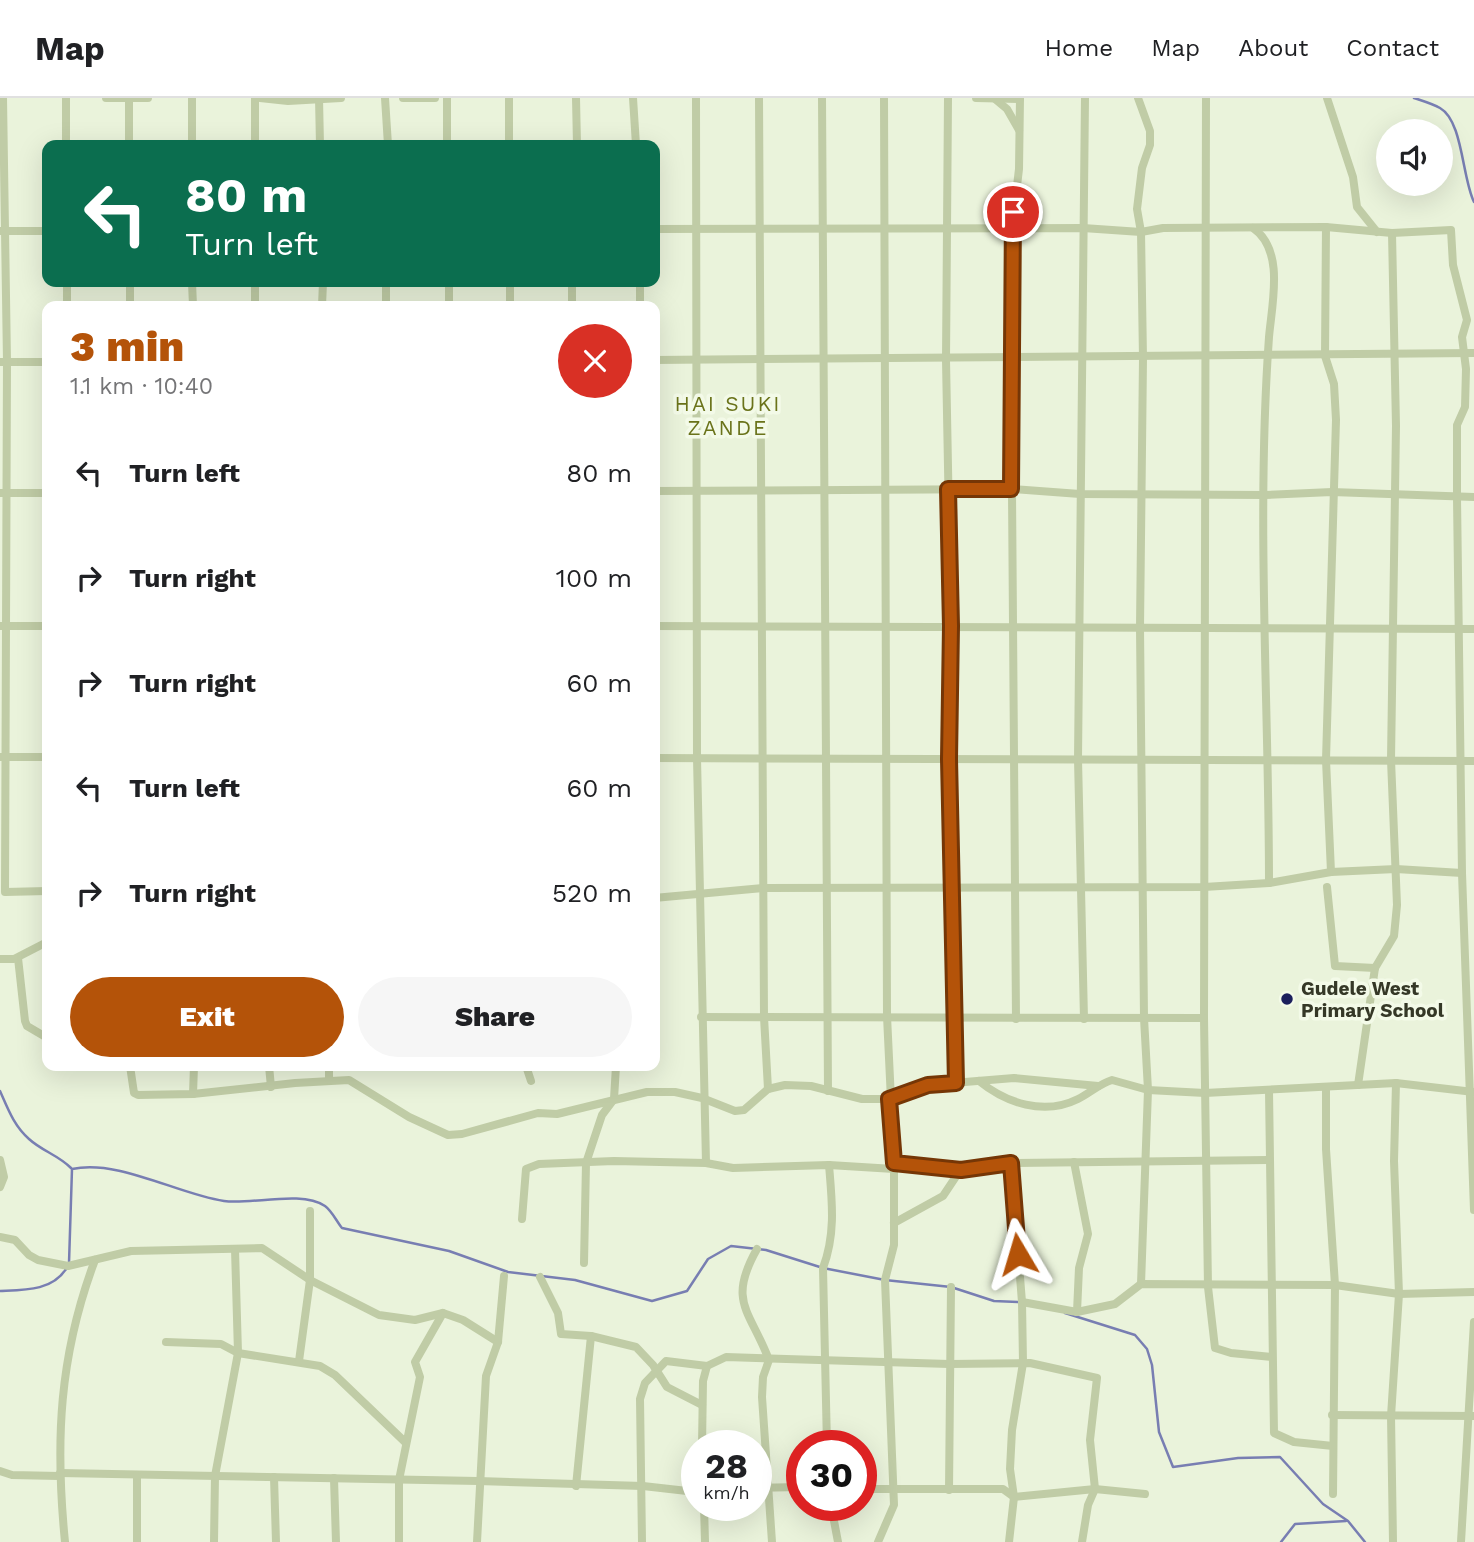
<!DOCTYPE html>
<meta charset="utf-8">
<style>
body{margin:0;font-family:"Work Sans",sans-serif;background:#f6f6f6;color:#202124;height:100vh;display:flex;flex-direction:column;font-size:26px;white-space:nowrap}
*{box-sizing:border-box;margin:0}
p{font-size:23px;color:#757577}
.icon{flex:none;width:38px;height:38px;fill:none;stroke:currentColor;stroke-width:2;stroke-linecap:round;stroke-linejoin:round}
.map{position:relative;flex:1;overflow:hidden}
.side{position:absolute;left:42px;top:203px;width:618px;height:770px;display:flex;flex-direction:column;background:#fff;border-radius:14px;box-shadow:0 7px 28px #0002}
.side>*{flex:none}
.hud{position:absolute;left:42px;top:42px;width:618px;height:147px;border-radius:14px;box-shadow:0 7px 28px #0002;background:#0b6e4f;color:#fff;overflow:hidden}
.fabs{position:absolute;left:1376px;top:21px;display:grid;gap:14px}
.fabs a{display:grid;place-items:center;width:77px;height:77px;border-radius:50%;background:#fff;box-shadow:0 7px 28px #0002;font-size:35px}
.speed{position:absolute;left:681px;top:1332px;display:flex;gap:14px;font-size:35px;font-weight:700;text-align:center}
.speed>*{display:grid;place-content:center;width:91px;height:91px;border-radius:50%;background:#fff;box-shadow:0 7px 28px #0002;line-height:1}
.speed small{font-size:18px;font-weight:400}
.speed .limit{border:10px solid #d22;background:#fff;color:#111}
.pin{position:absolute;display:grid;place-items:center;width:60px;height:60px;color:#fff;margin:-30px;border:4px solid #fff;border-radius:50%;box-shadow:0 2px 7px #0007}
.me{position:absolute;width:77px;margin:-38px;rotate:353deg;stroke-linejoin:round;filter:drop-shadow(0 0 5px #0008)}
.turn{display:flex;align-items:center;gap:24px;height:147px;padding:0 28px;font-size:32px}
.turn .icon{width:91px;height:91px;stroke-width:2.5}
.turn b{display:block;font-size:49px;line-height:60px}
.round{display:grid;place-items:center;flex:none;width:74px;height:74px;border-radius:37px;background:#f6f6f6}
.overview{display:flex;align-items:center;justify-content:space-between;height:119px;padding:0 28px}
h1{font-size:42px;font-weight:800;line-height:52px;color:#b45309}
.button{display:flex;gap:14px;margin-top:auto;padding:14px 28px}
.button a{flex:1;height:80px;border-radius:42px;background:#b45309;color:#fff;font-size:28px;font-weight:800;line-height:80px;text-align:center}
.button a+a{background:#f6f6f6;color:#202124}
ul{padding:0;list-style:none}
li{display:flex;align-items:center;gap:21px;height:105px;padding:0 28px}
li div{flex:1}
li b{display:block;font-size:26px}
li em{font-style:normal}
header{display:flex;align-items:center;gap:42px;box-sizing:border-box;height:98px;padding:0 35px;background:#fff;border-bottom:2px solid #e0e0e0}
header strong{font-size:33px}
nav{display:flex;gap:38px;margin-inline-start:auto;font-size:24px}
.map>svg:first-child{display:block}
.lines{fill:none;stroke-linecap:round;stroke-linejoin:round}
.stream{stroke:#787eb2;stroke-width:2.5}
.minor{stroke:#c0cca6;stroke-width:8}
.route-casing{stroke:#753606;stroke-width:18}
.route{stroke:#b45309;stroke-width:12}
.poi-dot{fill:#1b1f5c;stroke:#f3fae8;stroke-width:2.5}
.labels{text-anchor:middle;dominant-baseline:central;stroke-width:7;stroke-linejoin:round;paint-order:stroke}
.poi-label{font-size:19px;font-weight:bold;fill:#353827;stroke:#f3fae8;text-anchor:start}
.neighbourhood-label{font-size:21px;letter-spacing:2px;fill:#6a731a;stroke:#f3fae8}
</style>
<header>
<strong>Map</strong>
<nav><a>Home</a><a>Map</a><a>About</a><a>Contact</a></nav>
</header>
<div class="map">
<svg width="1474" height="1444" viewBox="0 0 1474 1444">
<rect width="100%" height="100%" fill="#eaf3db"/>
<g class="lines">
<g class="stream">
<path d="M 1414,0 C 1423,3 1433,6 1440,10 C 1463,23 1462,80 1474,104"/>
<path d="M 0,993 C 8,1011 14,1028 29,1041 C 42,1053 58,1057 71,1070"/>
<path d="M 69,1165 L 72,1071 C 119,1061 177,1096 224,1103 C 252,1107 301,1092 325,1108 C 332,1113 337,1124 342,1130 L 449,1153 L 508,1174 L 575,1182 L 652,1203 L 687,1193 L 708,1161 L 731,1148 L 766,1152 L 823,1170 L 885,1182 L 951,1189 L 994,1203 L 1018,1204"/>
<path d="M 0,1193 C 24,1192 52,1193 66,1171"/>
<polyline points="1065,1215 1135,1237 1147,1251 1152,1267 1159,1334 1173,1369 1238,1360 1280,1359 1323,1406 1348,1423 1365,1444"/>
<polyline points="1281,1444 1295,1426 1346,1423"/>
</g>
<g class="minor">
<polyline points="3,0 7,264 5,794 47,793"/>
<polyline points="66,0 66,47"/>
<polyline points="106,0 148,0"/>
<polyline points="129,0 129,47"/>
<polyline points="192,0 192,47"/>
<polyline points="255,0 255,47"/>
<polyline points="260,0 288,3 341,0"/>
<polyline points="319,0 320,47"/>
<polyline points="385,0 388,47"/>
<polyline points="403,0 435,0"/>
<polyline points="447,0 447,47"/>
<polyline points="509,0 509,47"/>
<polyline points="576,0 577,47"/>
<polyline points="633,0 636,47"/>
<polyline points="696,0 697,660 706,1065"/>
<polyline points="759,0 764,919 768,991"/>
<polyline points="822,0 828,993"/>
<polyline points="948,0 946,262 951,528 949,661 956,985"/>
<polyline points="976,0 1020,1"/>
<polyline points="1138,0 1150,33 1150,47 1142,70 1137,111 1141,134 1143,260 1140,530 1144,920 1148,992 1141,1186"/>
<polyline points="1206,0 1204,920 1208,1189 1215,1250 1231,1255 1272,1259"/>
<polyline points="1327,0 1353,79 1357,109 1377,134"/>
<polyline points="995,1 1007,11 1019,32"/>
<polyline points="1326,129 1325,258 1334,286 1336,322 1326,662 1331,774"/>
<path d="M 1253,130 C 1285,152 1272,205 1269,239 C 1256,420 1269,604 1269,785"/>
<polyline points="654,131 1083,130 1141,134 1163,130 1326,129 1392,135 1451,132 1453,167 1467,222 1462,239 1466,271 1465,309 1457,327 1457,400 1462,775 1474,1112"/>
<polyline points="1,133 47,133"/>
<polyline points="67,184 67,208"/>
<polyline points="130,184 130,208"/>
<polyline points="192,184 193,208"/>
<polyline points="255,184 255,208"/>
<polyline points="449,184 449,208"/>
<polyline points="572,184 572,208"/>
<polyline points="322,208 323,184"/>
<polyline points="386,208 386,184"/>
<polyline points="510,208 510,184"/>
<polyline points="640,208 640,184"/>
<polyline points="654,262 1474,255"/>
<polyline points="0,264 47,264"/>
<polyline points="654,393 1011,391 1080,396 1265,397 1332,394 1474,399"/>
<polyline points="1,395 47,395"/>
<polyline points="0,528 47,528"/>
<polyline points="654,528 1474,531"/>
<polyline points="1,659 47,659"/>
<polyline points="654,660 1474,663"/>
<polyline points="1327,789 1335,868 1375,870"/>
<polyline points="654,800 763,790 1204,789 1269,785 1331,774 1396,771 1462,775"/>
<polyline points="18,860 25,923 27,928 44,938"/>
<polyline points="0,861 14,861 47,844"/>
<polyline points="701,919 1204,920"/>
<polyline points="1016,921 1011,262 1012,130 1019,71 1020,0"/>
<polyline points="1084,921 1078,661 1085,0"/>
<polyline points="130,968 134,995 138,997 193,996 295,985 349,982 409,1019 448,1037 462,1036 538,1015 557,1016 647,994 675,994 702,1000 735,1013 744,1012 768,991 785,987 811,988 862,1001 889,1001 928,987 1014,980 1098,988"/>
<polyline points="269,968 271,989"/>
<polyline points="329,968 329,982"/>
<polyline points="526,968 531,983"/>
<path d="M 979,983 C 1006,1005 1044,1018 1078,1001 C 1090,995 1099,986 1112,982 L 1148,992 L 1205,995 L 1396,985 L 1474,994"/>
<polyline points="1358,987 1375,870 1394,838 1397,807 1391,662 1396,328 1392,135"/>
<polyline points="1326,989 1326,1051 1335,1187 1333,1396"/>
<polyline points="1269,993 1274,1335 1294,1344 1333,1348"/>
<polyline points="193,996 194,968"/>
<polyline points="0,1062 4,1079 0,1089"/>
<polyline points="1074,1064 1088,1136 1079,1170 1077,1214"/>
<polyline points="894,1065 961,1071 1011,1065 1268,1062"/>
<polyline points="522,1121 526,1071 539,1066 614,1063 706,1065 733,1070 829,1067 894,1071"/>
<polyline points="894,1125 943,1098 961,1071"/>
<polyline points="0,1139 15,1142 29,1157 38,1162 68,1168 131,1153 262,1150 310,1182 379,1217 415,1222 443,1215 463,1222 498,1244"/>
<path d="M 757,1151 C 727,1204 750,1212 769,1262 L 763,1279 L 762,1299 L 772,1444"/>
<polyline points="584,1165 586,1065 602,1017 614,1001 616,968"/>
<polyline points="540,1179 558,1215 561,1236 591,1238 636,1249 653,1267 667,1289 702,1307"/>
<polyline points="1022,1204 1077,1214 1115,1206 1141,1186 1335,1187 1399,1196 1474,1194"/>
<polyline points="166,1244 221,1246 238,1255 320,1268 335,1277 405,1344"/>
<polyline points="299,1263 310,1182 310,1113"/>
<polyline points="1332,1317 1474,1318"/>
<polyline points="702,1348 703,1283 707,1268 726,1259 949,1266 1030,1265 1097,1280 1090,1342 1095,1391 1088,1407 1082,1444"/>
<path d="M 827,1348 L 823,1170 C 836,1135 832,1103 829,1067"/>
<polyline points="0,1373 12,1377 59,1378"/>
<polyline points="60,1375 478,1383 643,1388 696,1394"/>
<polyline points="137,1377 137,1444"/>
<polyline points="274,1379 276,1444"/>
<polyline points="334,1380 336,1444"/>
<polyline points="576,1388 591,1238"/>
<polyline points="756,1390 802,1389"/>
<polyline points="861,1391 1003,1391 1014,1399 1095,1391 1145,1396"/>
<polyline points="949,1392 951,1189"/>
<polyline points="704,1407 705,1444"/>
<polyline points="831,1407 838,1444"/>
<path d="M 65,1444 C 55,1343 59,1258 95,1162"/>
<polyline points="214,1444 215,1378 238,1255 235,1151"/>
<polyline points="399,1444 399,1382 420,1279 415,1264 443,1215"/>
<polyline points="477,1444 486,1278 498,1244 504,1178"/>
<polyline points="642,1444 640,1301 645,1285 666,1263 707,1268"/>
<polyline points="878,1444 894,1407 885,1182 894,1147 894,1065 887,918 884,0"/>
<polyline points="1009,1444 1014,1399 1010,1371 1012,1332 1023,1265 1022,1204 1011,1065"/>
<polyline points="1393,1444 1391,1318 1399,1196 1394,1063 1396,985"/>
<polyline points="1461,1444 1474,1224"/>
</g>
</g>
<g class="lines">
<g class="route-casing">
<polyline id="route" points="1013,114 1011,391 948,391 951,528 949,661 956,985 928,987 889,1001 894,1065 961,1072 1011,1065 1018,1156"/>
</g>
<use href="#route" class="route"/>
</g>
<circle class="poi-dot" cx="1287" cy="901" r="7"/>
<g class="labels">
<g class="poi-label">
<text x="1301" y="890">Gudele West<tspan x="1301" dy="22">Primary School</tspan></text>
</g>
<g class="neighbourhood-label">
<text x="728" y="305">HAI SUKI<tspan x="728" dy="24">ZANDE</tspan></text>
</g>
</g>
</svg>
<div class="fabs">
<a><svg class="icon" aria-label="sound" viewBox="0 0 24 24"><path d="M4 9h4l5-4v14l-5-4H4zM17 9q2 3 0 6"/></svg></a>
</div>
<div class="speed"><div>28<small>km/h</small></div><div class="limit">30</div></div>
<div class="pin" style="left:1013px;top:114px;background:#d93025"><svg class="icon" aria-label="arrive" viewBox="0 0 24 24"><path d="M6 21V4h12l-3 4 3 4H6"/></svg></div>
<svg class="me" style="left:1018px;top:1156px" viewBox="-20 -20 40 40"><path d="M0-17L14 15 0 8-14 15z" fill="#b45309" stroke="#fff" stroke-width="4"/></svg>
<div class="hud">
<div class="turn"><svg class="icon" aria-label="left" viewBox="0 0 24 24"><path d="M17 20v-9H6M10 6l-5 5 5 5"/></svg><div><b>80 m</b>Turn left</div></div>
</div>
<section class="side">
<div class="overview"><div><h1>3 min</h1><p>1.1 km · 10:40</p></div><a class="round" style="background:#d93025;color:#fff"><svg class="icon" aria-label="close" viewBox="0 0 24 24"><path d="M6 6l12 12M18 6L6 18"/></svg></a></div>
<ul>
<li><svg class="icon" aria-label="left" viewBox="0 0 24 24"><path d="M17 20v-9H6M10 6l-5 5 5 5"/></svg><div><b>Turn left</b></div><em>80 m</em></li>
<li><svg class="icon" aria-label="right" viewBox="0 0 24 24"><path d="M7 20v-9h11M14 6l5 5-5 5"/></svg><div><b>Turn right</b></div><em>100 m</em></li>
<li><svg class="icon" aria-label="right" viewBox="0 0 24 24"><path d="M7 20v-9h11M14 6l5 5-5 5"/></svg><div><b>Turn right</b></div><em>60 m</em></li>
<li><svg class="icon" aria-label="left" viewBox="0 0 24 24"><path d="M17 20v-9H6M10 6l-5 5 5 5"/></svg><div><b>Turn left</b></div><em>60 m</em></li>
<li><svg class="icon" aria-label="right" viewBox="0 0 24 24"><path d="M7 20v-9h11M14 6l5 5-5 5"/></svg><div><b>Turn right</b></div><em>520 m</em></li>
</ul>
<div class="button"><a>Exit</a><a>Share</a></div>
</section>
</div>
